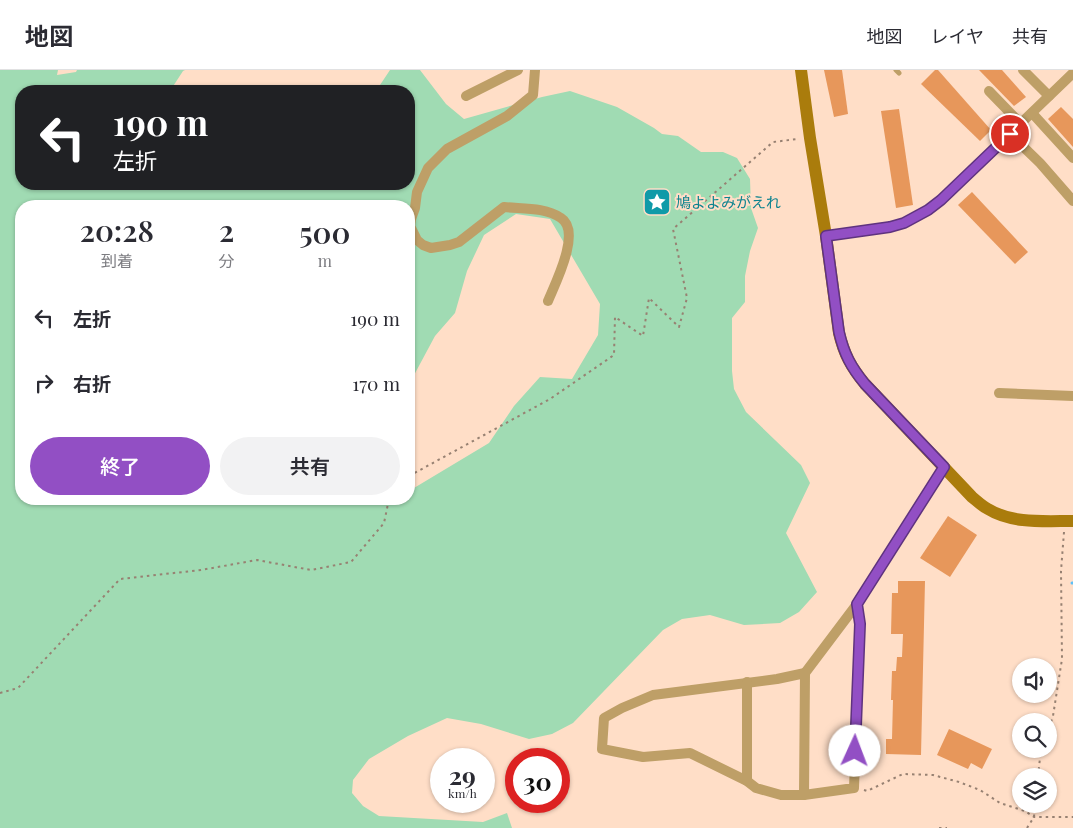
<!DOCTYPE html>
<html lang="ja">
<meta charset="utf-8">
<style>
body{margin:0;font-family:"Playfair Display","Noto Sans JP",serif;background:#f2f2f3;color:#2b2b33;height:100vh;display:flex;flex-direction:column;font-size:19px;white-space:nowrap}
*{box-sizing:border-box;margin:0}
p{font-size:16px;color:#7c7c81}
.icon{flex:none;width:28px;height:28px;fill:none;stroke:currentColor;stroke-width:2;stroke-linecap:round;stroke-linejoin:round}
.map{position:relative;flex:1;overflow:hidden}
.details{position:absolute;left:15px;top:130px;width:400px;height:305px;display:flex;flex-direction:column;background:#fff;border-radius:20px;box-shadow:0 1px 4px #0004}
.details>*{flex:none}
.guide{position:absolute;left:15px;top:15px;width:400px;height:105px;border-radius:20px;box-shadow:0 1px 4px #0004;background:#202124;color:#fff;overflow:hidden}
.buttons{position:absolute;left:1012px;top:588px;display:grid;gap:10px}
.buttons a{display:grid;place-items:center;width:45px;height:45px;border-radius:50%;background:#fff;box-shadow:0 1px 4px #0004;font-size:25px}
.speed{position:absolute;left:430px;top:678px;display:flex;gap:10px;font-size:25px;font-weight:700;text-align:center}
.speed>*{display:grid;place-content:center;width:65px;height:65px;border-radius:50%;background:#fff;box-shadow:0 1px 4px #0004;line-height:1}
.speed small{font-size:12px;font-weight:400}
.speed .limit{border:8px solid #d22;background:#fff;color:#111}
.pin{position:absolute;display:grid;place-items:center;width:42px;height:42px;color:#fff;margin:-21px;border:2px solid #fff;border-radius:50%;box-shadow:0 1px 5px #0007}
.me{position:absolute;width:55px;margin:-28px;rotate:2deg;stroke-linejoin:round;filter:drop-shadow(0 0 4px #0008)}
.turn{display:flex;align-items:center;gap:18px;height:105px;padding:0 15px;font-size:22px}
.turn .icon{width:65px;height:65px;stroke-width:2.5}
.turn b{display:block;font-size:35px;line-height:42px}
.eta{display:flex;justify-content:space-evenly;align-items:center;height:85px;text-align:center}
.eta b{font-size:30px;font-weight:600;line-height:35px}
.action{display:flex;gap:10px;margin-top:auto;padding:10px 15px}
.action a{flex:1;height:58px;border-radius:30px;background:#924fc4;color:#fff;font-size:20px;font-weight:600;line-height:58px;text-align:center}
.action a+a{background:#f2f2f3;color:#2b2b33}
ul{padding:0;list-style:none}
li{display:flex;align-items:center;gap:15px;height:65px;padding:0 15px}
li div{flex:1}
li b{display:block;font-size:19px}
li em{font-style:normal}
header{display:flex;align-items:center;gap:30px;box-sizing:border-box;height:70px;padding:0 25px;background:#fff;border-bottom:1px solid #e1e1e2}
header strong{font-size:24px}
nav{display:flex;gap:28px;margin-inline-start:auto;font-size:18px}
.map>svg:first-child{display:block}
.green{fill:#a0dbb3;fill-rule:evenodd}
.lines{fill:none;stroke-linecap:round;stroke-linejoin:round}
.stream{stroke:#5dc0f8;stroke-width:3}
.building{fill:#e7975b}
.path{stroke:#978172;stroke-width:2;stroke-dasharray:2.5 4;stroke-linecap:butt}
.lane{stroke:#be9f67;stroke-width:5}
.street{stroke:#be9f67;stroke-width:10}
.secondary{stroke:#aa7c0c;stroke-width:12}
.route-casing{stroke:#5f337f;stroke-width:12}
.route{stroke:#924fc4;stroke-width:9}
.labels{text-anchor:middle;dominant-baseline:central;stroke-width:4;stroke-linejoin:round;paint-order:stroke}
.culture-label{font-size:15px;fill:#0d838f;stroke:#ffdec7;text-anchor:start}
</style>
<header>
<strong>地図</strong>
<nav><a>地図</a><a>レイヤ</a><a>共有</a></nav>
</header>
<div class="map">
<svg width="1073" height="758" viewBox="0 0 1073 758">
<rect width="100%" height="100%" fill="#ffdec7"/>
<path class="green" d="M 0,0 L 58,0 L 57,5 L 76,2 L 77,0 L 185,0 L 183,1 L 170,21 L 21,21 L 21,114 L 409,114 L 409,21 L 376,21 L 390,0 L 420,0 L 446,34 L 464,49 L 542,27 L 570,21 L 617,37 L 654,58 L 662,64 L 678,66 L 701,82 L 723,82 L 737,88 L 750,109 L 751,138 L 758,158 L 750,181 L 745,206 L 745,232 L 732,248 L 732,301 L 734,319 L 746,342 L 801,395 L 810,413 L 786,463 L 817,522 L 799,542 L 780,553 L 744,555 L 710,545 L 682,549 L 663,560 L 573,653 L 552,664 L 529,669 L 481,654 L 447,648 L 408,666 L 369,689 L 353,710 L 352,723 L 363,736 L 379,746 L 483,752 L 507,743 L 512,758 L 0,758 ZM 21,136 L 409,136 L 409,309 L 413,307 L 435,266 L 455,243 L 467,201 L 484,165 L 516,144 L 550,149 L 600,234 L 598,265 L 572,309 L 540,307 L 514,336 L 489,373 L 409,421 L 409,429 L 21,429 Z"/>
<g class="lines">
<polyline class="stream" points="1072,513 1073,513"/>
</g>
<g class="building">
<polygon points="824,0 842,0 848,44 834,47"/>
<polygon points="935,0 938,0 991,60 980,71 921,14"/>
<polygon points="979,0 1002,0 1026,27 1014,36"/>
<polygon points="1061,37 1073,49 1073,77 1048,49"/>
<polygon points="899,39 913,135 896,138 881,41"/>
<polygon points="972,122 1028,182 1015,194 958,135"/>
<polygon points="948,446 977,465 950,507 920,488"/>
<polygon points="898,511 925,511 921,685 886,684 886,669 892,669 893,630 891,630 892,601 896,601 897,587 902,587 903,564 891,564 892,523 898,523"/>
<polygon points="949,659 992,679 982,699 971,693 968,699 937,685"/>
</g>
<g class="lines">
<g class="path">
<polyline points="409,406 550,329 614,285 615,247 643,266 649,228 679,257 687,228 673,159 773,72 798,69"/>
<polyline points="0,623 18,618 120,509 201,500 257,490 311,500 351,492 384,453 389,429"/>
<polyline points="1049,658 1053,646 1062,589 1061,501 1064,462"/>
<polyline points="1038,706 1041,679"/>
<polyline points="864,720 867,721 903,704 933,705 959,712 980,720 1000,733 1025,741 1034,747 1073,747"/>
<polyline points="939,758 947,758"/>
<polyline points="1027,758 1034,747 1035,734"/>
</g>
<polyline class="lane" points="896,0 899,3"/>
<g class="street">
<path d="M 535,0 L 533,25 L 507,46 L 447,79 L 428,98 L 417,122 L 415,138 L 411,149 L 410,156 L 417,170 L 423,175 L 431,178 L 450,175 L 459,172 L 504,137 C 522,139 545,137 561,148 C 582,161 555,214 548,231"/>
<polyline points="1023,0 1049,26"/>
<polyline points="989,21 1021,54"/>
<polyline points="466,26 518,0"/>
<polyline points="1032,43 1073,88"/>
<polyline points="1010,64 1040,93 1073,131"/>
<polyline points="826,166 890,157 904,153 928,140 941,130 1073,3"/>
<polyline points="999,323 1073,326"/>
<polyline points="805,603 777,609 653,625 622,638 604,648 602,679 643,687 690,683 747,711 756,718 781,725 804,725 854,718 860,554 857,534"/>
<polyline points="747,711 747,612"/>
<polyline points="804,725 805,603 857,534 944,397"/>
</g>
<path class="secondary" d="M 801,0 L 810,68 L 826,166 L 839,263 C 844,284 851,297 865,314 L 972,427 C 977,431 982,436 988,439 C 1012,454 1045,451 1073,451"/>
</g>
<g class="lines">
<g class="route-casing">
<path id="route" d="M 855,681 L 860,554 L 857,534 L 944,397 L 865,314 C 851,297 844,284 839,262 L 826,166 L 890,157 L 904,153 L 928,140 L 941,130 L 1010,64"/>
</g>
<use href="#route" class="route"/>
</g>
<defs>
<g id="sight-square" transform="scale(1.4375)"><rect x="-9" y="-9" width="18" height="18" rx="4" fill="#0f9aa8" stroke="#ffdec7"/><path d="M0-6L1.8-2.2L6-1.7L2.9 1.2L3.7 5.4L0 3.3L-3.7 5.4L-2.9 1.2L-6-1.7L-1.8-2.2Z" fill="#fff"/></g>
</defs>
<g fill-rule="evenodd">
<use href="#sight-square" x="657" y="132"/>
</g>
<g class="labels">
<g class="culture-label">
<text x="676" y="132">鳩よよみがえれ</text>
</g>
</g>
</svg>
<div class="buttons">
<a><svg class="icon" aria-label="sound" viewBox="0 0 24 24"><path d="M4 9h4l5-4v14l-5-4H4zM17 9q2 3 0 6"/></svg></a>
<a><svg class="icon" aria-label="search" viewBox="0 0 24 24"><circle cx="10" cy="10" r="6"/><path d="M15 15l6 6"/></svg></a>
<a><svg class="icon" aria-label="layers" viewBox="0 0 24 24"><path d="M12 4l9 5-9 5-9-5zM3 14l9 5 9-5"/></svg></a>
</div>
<div class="speed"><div>29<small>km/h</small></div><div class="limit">30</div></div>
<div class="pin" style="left:1010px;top:64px;background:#d93025"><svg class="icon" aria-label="arrive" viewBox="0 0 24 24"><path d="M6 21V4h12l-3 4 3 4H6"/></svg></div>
<svg class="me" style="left:855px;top:681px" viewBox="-20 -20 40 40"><circle r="19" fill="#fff"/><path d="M0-13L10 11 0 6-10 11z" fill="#924fc4"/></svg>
<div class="guide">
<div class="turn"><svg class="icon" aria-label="left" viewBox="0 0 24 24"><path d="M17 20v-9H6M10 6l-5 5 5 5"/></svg><div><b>190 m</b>左折</div></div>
</div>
<section class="details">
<div class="eta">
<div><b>20:28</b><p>到着</p></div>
<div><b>2</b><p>分</p></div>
<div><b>500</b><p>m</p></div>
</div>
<ul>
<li><svg class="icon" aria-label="left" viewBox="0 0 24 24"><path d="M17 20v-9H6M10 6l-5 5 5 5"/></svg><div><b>左折</b></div><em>190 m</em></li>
<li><svg class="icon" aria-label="right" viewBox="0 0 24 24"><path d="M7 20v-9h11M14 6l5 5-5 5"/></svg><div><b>右折</b></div><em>170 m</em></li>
</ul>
<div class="action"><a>終了</a><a>共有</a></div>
</section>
</div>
